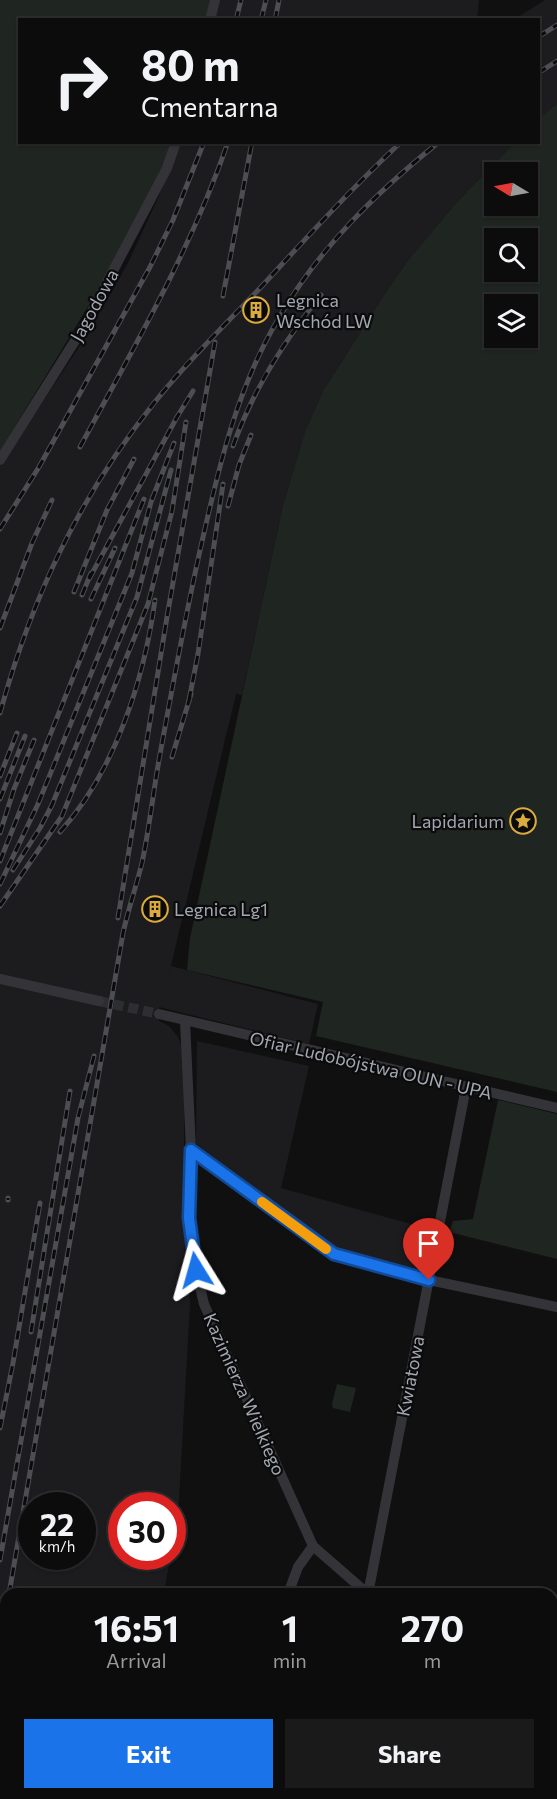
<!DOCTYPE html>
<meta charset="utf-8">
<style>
body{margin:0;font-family:Commissioner,sans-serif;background:#1a1a1b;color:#f1f3f6;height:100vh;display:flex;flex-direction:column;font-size:22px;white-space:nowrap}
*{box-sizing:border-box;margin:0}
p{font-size:20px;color:#9a9b9d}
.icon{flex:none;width:33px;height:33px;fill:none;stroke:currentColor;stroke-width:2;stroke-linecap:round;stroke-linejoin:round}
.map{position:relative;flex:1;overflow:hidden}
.details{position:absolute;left:0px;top:1588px;width:558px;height:212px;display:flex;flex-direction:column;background:#0c0c0d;border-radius:18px 18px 0 0;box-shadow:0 2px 4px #0004,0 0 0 2px #2c2c2e}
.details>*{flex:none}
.hud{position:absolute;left:18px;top:18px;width:522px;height:126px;border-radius:0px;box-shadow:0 2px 4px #0004,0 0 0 2px #2c2c2e;background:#0c0c0d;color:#f1f3f6;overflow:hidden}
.needle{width:39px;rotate:280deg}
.fabs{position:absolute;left:484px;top:162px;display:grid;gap:12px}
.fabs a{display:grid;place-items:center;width:54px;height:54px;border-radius:0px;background:#0c0c0d;box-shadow:0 2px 4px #0004,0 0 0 2px #2c2c2e;font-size:30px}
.speed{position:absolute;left:18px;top:1492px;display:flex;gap:12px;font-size:30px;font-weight:700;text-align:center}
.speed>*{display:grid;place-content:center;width:78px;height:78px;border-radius:50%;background:#0c0c0d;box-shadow:0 2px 4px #0004,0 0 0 2px #2c2c2e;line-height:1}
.speed small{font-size:15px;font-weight:400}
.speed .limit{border:9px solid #d22;background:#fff;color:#111}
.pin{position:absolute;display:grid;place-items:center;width:51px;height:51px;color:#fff;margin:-62px -26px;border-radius:50% 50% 50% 0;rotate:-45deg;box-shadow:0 0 6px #0007}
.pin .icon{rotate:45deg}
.me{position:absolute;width:66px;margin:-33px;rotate:352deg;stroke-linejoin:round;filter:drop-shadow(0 0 4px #0008)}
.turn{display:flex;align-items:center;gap:21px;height:126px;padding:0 24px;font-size:27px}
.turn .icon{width:78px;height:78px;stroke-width:2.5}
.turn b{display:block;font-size:42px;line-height:51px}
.eta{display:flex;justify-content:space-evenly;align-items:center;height:102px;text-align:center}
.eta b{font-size:36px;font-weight:700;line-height:42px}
.primary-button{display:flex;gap:12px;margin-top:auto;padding:12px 24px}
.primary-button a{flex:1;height:69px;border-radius:0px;background:#1a73e8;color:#fff;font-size:24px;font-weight:700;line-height:69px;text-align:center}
.primary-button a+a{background:#1a1a1b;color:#f1f3f6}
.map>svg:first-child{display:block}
.built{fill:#1c1c1e;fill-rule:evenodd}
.green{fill:#1f2520;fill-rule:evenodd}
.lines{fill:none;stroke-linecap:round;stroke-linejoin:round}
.minor-tunnel{stroke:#2d2e31;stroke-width:10;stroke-dasharray:10 5;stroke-linecap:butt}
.minor{stroke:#343438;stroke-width:10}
.rail-casing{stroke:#4d4e53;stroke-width:5}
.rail{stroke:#0b0b0c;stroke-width:3;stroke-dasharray:9;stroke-linecap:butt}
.route-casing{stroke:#114b97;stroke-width:15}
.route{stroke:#1a73e8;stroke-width:10}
.slow{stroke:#f59e0b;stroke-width:10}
.labels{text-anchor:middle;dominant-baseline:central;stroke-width:4.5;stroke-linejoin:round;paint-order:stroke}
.poi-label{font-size:18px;fill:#a3a7b1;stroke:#0b0b0c;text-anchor:start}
.street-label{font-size:18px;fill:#a3a7b1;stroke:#0b0b0c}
</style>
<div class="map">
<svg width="557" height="1799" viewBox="0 0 557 1799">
<rect width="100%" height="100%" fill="#101011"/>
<g class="built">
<polygon points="219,0 479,0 477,19 214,20"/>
<polygon points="545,0 557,0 557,104 539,118 538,20 515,19"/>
<path d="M 180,143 L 514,143 L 456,203 L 409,259 L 386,292 L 323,391 L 305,433 L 283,505 L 242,695 L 236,694 L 167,982 L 171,966 L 318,1004 L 309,1044 L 159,1007 L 159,1021 L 169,1026 L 178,1037 L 183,1049 L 184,1065 L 184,1211 L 190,1303 L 178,1517 L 173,1546 L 172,1506 L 122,1506 L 122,1557 L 170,1557 L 164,1594 L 6,1594 L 6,1794 L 80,1794 L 78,1799 L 0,1799 L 0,466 L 87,335 L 128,263 L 158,198 ZM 32,1506 L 82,1506 L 82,1557 L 32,1557 Z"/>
<polygon points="197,1041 309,1066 281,1188 429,1229 421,1265 415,1268 351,1253 337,1247 301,1224 196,1144"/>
</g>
<g class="green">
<polygon points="0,0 210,0 206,19 20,20 20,142 171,143 163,166 106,277 0,451"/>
<path d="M 557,104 L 557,1092 L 316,1036 L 323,1002 L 187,970 L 190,938 L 283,505 L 305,432 L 323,391 L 386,292 L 409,259 L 456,203 L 514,143 L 538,142 L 539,118 ZM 528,172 L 528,206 L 495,206 L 495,172 ZM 528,238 L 528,272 L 495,272 L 495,238 ZM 528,304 L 528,338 L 495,338 L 495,304 Z"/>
<polygon points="498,1100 557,1114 557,1259 449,1232 453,1221 473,1219"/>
<polygon points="337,1384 356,1388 350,1412 333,1408 332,1404"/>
</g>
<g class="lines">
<polyline class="minor-tunnel" points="99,1001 159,1014"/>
<g class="minor">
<polyline points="210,20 215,0"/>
<polyline points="0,460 83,328 167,168 176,142"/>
<polyline points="0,979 99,1001"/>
<polyline points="159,1014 557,1108"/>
<polyline points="185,1021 191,1150 188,1218 196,1270 204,1304 313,1546 368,1594"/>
<polyline points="191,1150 334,1254 429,1280 557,1307"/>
<polyline points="288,1594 298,1567 313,1546"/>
<polyline points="368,1594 466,1087"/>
<polyline points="552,1660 557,1639"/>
<polyline points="552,1693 557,1695"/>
<polyline points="369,1794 378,1799"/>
<polyline points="213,1799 215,1794"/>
</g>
<g class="rail-casing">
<g id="rail">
<polyline points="236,20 241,0"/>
<polyline points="261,20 266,0"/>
<polyline points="275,20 279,0"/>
<polyline points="538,37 557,25"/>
<polyline points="538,73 557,61"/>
<polyline points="223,296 252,142"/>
<path d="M 233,446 C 253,390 283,342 321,295"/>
<path d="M 80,447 C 134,347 191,250 228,142"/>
<polyline points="228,506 239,465 251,435"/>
<polyline points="0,529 39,467 150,267 173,220 204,142"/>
<polyline points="89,579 177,417 193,391"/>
<polyline points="74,592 107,510 134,459"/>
<polyline points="82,595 91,573"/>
<polyline points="91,599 115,548"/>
<polyline points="0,628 32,543 52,500"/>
<polyline points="189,700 198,654 223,484"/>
<path d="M 0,713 C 32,597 79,497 154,403 C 187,361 226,324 262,286 C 307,237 352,188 401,142"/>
<polyline points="172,757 191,694"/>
<polyline points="0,776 17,733"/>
<polyline points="0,799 25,736"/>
<path d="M 60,832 C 115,771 144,680 155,600"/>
<polyline points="0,833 14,789 34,740"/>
<polyline points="0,861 144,499"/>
<polyline points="13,870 40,828 52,805 137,597 171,470"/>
<polyline points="0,884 38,804 132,573 151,502 174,443"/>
<polyline points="0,906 62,816 148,604 172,511 186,422"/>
<polyline points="118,918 167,617 215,342"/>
<polyline points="8,1200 8,1198"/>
<polyline points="31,1332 70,1091"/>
<polyline points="0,1428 13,1363 40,1203"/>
<polyline points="0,1560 78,1118 94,1056"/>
<path d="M 9,1594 L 123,933 C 128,910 136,887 142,863 C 149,830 153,794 159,760 C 172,689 185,617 201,546 C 219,466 237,387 280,316 C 320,247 377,192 439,142"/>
<polyline points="0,1646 6,1611"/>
</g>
</g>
<use href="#rail" class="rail"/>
</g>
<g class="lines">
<g class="route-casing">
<polyline id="route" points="196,1270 189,1218 191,1150 334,1254 429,1280"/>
</g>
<use href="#route" class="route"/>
<polyline class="slow" points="262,1202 326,1249"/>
</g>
<defs>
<g id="building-ring" transform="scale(1.35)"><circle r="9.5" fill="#0b0b0c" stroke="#dcab3d" stroke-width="1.5"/><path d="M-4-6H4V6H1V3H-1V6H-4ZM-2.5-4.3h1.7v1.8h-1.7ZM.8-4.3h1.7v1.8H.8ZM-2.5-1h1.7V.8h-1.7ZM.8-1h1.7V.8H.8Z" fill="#dcab3d"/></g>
<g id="sight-ring" transform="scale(1.35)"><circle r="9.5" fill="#0b0b0c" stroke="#dcab3d" stroke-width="1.5"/><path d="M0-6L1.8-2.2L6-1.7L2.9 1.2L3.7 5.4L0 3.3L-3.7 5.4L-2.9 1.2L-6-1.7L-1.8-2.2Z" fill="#dcab3d"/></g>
</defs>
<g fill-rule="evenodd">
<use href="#building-ring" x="256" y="310"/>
<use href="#sight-ring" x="523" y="821"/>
<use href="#building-ring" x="155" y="909"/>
</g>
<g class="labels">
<g class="poi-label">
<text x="276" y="300">Legnica<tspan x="276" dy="21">Wschód LW</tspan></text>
<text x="504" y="821" text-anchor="end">Lapidarium</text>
<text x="174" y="909">Legnica Lg1</text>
</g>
<g class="street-label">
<text transform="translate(94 305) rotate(-61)">Jagodowa</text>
<text transform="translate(371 1065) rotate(13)">Ofiar Ludobójstwa OUN - UPA</text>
<text transform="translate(410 1376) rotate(-79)">Kwiatowa</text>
<text transform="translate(245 1394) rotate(66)">Kazimierza Wielkiego</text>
</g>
</g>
</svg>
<div class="fabs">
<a><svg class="needle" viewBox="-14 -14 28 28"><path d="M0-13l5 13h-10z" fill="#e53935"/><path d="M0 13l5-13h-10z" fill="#9a9b9d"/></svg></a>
<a><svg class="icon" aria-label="search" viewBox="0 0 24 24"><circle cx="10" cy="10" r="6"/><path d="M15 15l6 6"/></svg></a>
<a><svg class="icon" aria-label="layers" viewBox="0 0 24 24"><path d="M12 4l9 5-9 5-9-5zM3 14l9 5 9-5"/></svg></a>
</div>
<div class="speed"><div>22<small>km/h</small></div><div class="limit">30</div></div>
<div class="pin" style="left:429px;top:1280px;background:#d93025"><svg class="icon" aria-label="arrive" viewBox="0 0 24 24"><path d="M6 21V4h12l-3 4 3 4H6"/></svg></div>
<svg class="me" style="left:196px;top:1270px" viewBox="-20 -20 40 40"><path d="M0-17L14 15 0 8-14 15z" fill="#1a73e8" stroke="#fff" stroke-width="4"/></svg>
<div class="hud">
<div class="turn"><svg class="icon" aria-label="right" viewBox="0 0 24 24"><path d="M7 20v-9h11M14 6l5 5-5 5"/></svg><div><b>80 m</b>Cmentarna</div></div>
</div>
<section class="details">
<div class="eta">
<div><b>16:51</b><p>Arrival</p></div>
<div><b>1</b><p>min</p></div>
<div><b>270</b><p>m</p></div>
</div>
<div class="primary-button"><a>Exit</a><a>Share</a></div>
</section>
</div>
